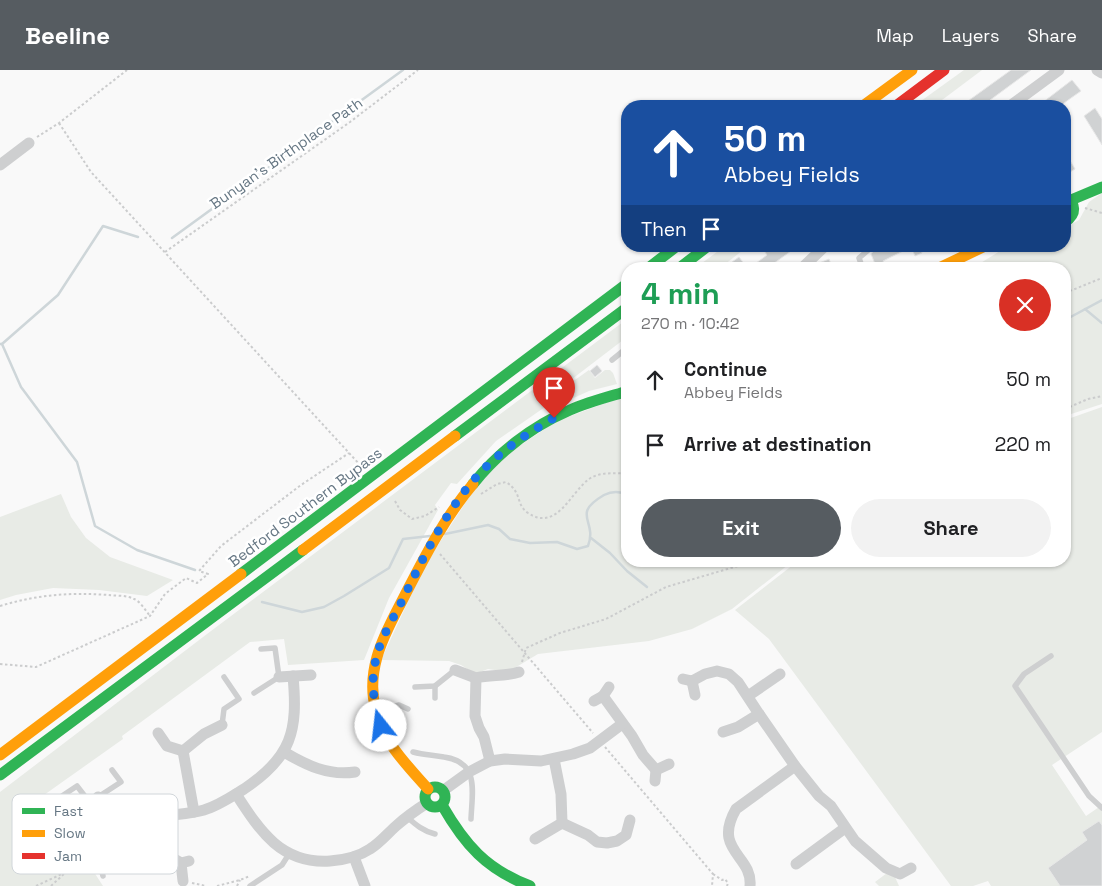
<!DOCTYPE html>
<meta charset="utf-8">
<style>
body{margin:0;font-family:"Space Grotesk",sans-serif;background:#f2f2f2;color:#202124;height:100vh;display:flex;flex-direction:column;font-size:19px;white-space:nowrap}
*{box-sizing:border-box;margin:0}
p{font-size:16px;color:#757577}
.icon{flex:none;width:28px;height:28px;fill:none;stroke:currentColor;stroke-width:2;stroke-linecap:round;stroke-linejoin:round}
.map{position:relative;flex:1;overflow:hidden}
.sheet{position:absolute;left:621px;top:192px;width:450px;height:305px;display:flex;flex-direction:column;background:#fff;border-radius:20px;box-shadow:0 1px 4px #0004}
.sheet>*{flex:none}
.top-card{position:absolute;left:621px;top:30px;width:450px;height:152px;border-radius:20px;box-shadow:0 1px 4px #0004;background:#1a4fa0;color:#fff;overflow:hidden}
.pin{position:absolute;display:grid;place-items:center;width:42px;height:42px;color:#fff;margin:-51px -21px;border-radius:50% 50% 50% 0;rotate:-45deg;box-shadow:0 0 5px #0007}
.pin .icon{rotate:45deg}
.me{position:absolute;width:55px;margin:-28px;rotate:344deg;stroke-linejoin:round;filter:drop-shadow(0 0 4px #0008)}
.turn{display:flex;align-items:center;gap:18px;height:105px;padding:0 20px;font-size:22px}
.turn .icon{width:65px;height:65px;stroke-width:2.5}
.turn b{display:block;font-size:35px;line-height:42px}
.then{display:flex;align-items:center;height:48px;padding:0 20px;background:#0003;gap:10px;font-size:19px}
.round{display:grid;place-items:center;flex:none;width:52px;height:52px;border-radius:26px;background:#f2f2f2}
.head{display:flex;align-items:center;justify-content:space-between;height:85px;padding:0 20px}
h1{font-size:30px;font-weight:700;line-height:38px;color:#1e9e55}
.action{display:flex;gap:10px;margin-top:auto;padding:10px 20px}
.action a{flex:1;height:58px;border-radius:30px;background:#565c61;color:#fff;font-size:20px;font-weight:700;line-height:58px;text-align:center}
.action a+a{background:#f2f2f2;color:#202124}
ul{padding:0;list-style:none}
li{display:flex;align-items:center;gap:15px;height:65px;padding:0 20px}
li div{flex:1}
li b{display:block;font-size:19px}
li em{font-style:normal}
header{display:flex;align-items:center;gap:30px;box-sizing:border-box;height:70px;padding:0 25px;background:#565c61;color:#fff}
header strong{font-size:24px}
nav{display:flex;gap:28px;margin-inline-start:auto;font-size:18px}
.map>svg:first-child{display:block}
.green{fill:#e8ebe6}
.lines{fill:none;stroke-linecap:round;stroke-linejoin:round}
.stream{stroke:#ced6d9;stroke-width:2.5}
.building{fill:#d0d2d3;stroke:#e8e8e8}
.path{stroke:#cbcccd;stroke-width:2;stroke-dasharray:2.5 2.5;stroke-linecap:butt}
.lane{stroke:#cecfd0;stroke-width:5.5}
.street{stroke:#cecfd0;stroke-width:11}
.fast{stroke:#30b455;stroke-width:11}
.slow{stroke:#ff9f0a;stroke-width:11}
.jam{stroke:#e5322d;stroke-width:11}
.route{stroke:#1a73e8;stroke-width:9;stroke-dasharray:0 16.2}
.labels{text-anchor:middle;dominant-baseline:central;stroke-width:5;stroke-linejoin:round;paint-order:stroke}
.street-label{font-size:15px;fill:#657683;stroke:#fff}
.key{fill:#fff;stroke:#d1d6da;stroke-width:1}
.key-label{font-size:14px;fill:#657683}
</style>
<header>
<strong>Beeline</strong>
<nav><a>Map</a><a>Layers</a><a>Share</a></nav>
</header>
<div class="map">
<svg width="1102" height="816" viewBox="0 0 1102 816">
<rect width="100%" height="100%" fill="#f9f9f9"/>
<g class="green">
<polygon points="964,0 982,0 934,36 914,36"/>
<polygon points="1102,123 1102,334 1065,346 1065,199 971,199 1008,176 1065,176 1065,158 1079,150 1089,132"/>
<polygon points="725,176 748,176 719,199 694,199"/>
<polygon points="627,249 627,267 542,332 545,337 496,371 457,414 451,413 435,435 438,440 389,528 364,590 288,595 284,569 250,572 122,666 123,669 44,725 103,816 0,816 0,722 207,564"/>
<polygon points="589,300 595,308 605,300 610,300 613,303 617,314 589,321 549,339 544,332"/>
<polygon points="627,325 628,491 793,491 732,539 692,559 649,571 538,584 508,602 488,599 475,604 461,595 449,591 381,590 425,495 473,421 507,384 557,351"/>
<polygon points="1102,337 1102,662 1052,695 1086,746 1102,735 1102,816 991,816 988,811 973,816 951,816 769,569 735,540 798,491 1065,491 1065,350"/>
<polygon points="61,424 71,447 86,468 110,487 173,510 147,526 99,520 53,518 16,525 0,530 0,447"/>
<polygon points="887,803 895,807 899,816 879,816 875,812"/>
</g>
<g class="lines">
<g class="stream">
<polyline points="172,168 403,0"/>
<polyline points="1085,239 1102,253"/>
<polyline points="1065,250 1102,230"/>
<polyline points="0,274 2,274 21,317 77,392 95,456 137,480 195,500"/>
<polyline points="2,274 58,225 103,156 138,167"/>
<path d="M 445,464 L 488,455 L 499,459 L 510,469 L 530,473 L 557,472 L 577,479 L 588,476 C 598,450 570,445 604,425 C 612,421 620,421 628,425"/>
<polyline points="591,468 610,483 627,501 647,517"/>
<polyline points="262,532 302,542 324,537 344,526 389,498 403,469 430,466"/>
</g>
</g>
<g class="building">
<polygon points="1011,0 1031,0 982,36 961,36"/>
<polygon points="1072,10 1081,21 1071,28 1060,36 1038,36"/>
<polygon points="1095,38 1102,49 1102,75 1084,46"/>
<polygon points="1065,82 1075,99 1065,105"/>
<polygon points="761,176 798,176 766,199 737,199 732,192 739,187 748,199 767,185"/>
<polygon points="878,176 913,176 883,191 886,199 877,199 871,184"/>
<polygon points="917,176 919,176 922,183 915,186 912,179"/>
<polygon points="829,189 833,199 812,199 817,194"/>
<polygon points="597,295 602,301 595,307 590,301"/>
<polygon points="1099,751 1102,755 1102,816 1060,816 1048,798 1087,770 1082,762"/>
</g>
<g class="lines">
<g class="path">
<polyline points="59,53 91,102 361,396"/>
<polyline points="37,67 59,53 127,0"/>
<polyline points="1085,138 1102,143"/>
<polyline points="165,182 350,52 418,0"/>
<polyline points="1065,223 1102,208"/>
<polyline points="1065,339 1088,329 1102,326"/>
<path d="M 481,424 L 497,414 L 506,412 C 523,423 515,434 528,443 C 557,462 570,423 589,409 C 601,401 615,404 628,403"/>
<polyline points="395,431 400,440 412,449 425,446 439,437"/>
<polyline points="440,484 593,663"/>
<path d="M 0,536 C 36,525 70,522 108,525 C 116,526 127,525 134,529 C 140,531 146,541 150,546"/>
<polyline points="522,592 526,578 560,563 606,549 666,517 755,491"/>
<polyline points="0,594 36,597 150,546 165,524 186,508 197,513 208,504 199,501 221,476 301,415 349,383"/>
<polyline points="605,677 713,804 712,816"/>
<polyline points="713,804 722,810 725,809 728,813 727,816"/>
<polyline points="192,813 206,816"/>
<polyline points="36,816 81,795"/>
<polyline points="51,816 66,802"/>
<polyline points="217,816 240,810 250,806"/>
<polyline points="237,816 240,810"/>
</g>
<g class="lane">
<polyline points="863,199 859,188 873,176"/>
<polyline points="612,290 628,277"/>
<polyline points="1051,586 1024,604 1015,616 1089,726 1102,738"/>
<polyline points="435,616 435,628"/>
<polyline points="415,617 435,616 455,600"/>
<polyline points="254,623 279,607 275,578 261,579"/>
<polyline points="376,642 399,635 408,639"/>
<polyline points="222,655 224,639 239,629 224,607"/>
<path d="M 413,682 C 424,685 433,685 444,687 C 480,692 472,722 471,749"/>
<polyline points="62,726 77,716 87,729 98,727 121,712 112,700"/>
<path d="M 407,747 C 416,755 423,761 435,764"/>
<polyline points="92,783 100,794 103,806"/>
<polyline points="250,816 282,795 289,784"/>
</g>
<g class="street">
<polyline points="1097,0 1102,3"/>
<polyline points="1010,36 1059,0"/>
<polyline points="0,95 29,73"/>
<polyline points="801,199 825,176"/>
<polyline points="455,600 476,608"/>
<polyline points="279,607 311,605"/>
<polyline points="683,609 692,611 705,604 717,601 729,604 738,612 759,644 795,696 819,726 831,736 855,771 886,798 900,804 911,798"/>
<polyline points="692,611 695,625"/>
<polyline points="603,626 632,666 643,685 656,700"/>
<polyline points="748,626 780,604"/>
<polyline points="594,631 603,626 609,617"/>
<polyline points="723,662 738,657 759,644"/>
<polyline points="158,663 167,676 183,681"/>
<polyline points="183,681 194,742"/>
<polyline points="183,681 204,664 222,655"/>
<path d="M 284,682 C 306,695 328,706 355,702"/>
<path d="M 490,691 L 484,667 L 479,658 L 475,646 L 476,608 C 490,604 505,607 519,602"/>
<polyline points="655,711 656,700 669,694"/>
<polyline points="444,720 469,702 490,691 505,689 541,691 573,684 590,678 622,654"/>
<path d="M 236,724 C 260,761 281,794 330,791 C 344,790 358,787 370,779 C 380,773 387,764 396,756 C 405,748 416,740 427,733"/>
<polyline points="98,727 122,762"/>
<path d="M 157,748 C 161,768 161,783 181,793 L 189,791"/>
<polyline points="562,753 588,765 597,772 607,773 617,771 626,765 630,750"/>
<polyline points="535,769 562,753 561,724 554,689"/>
<path d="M 86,787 C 105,774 123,760 144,751 C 164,743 184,746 204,740 C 218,736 231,727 244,719 C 292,687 298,661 293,606"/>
<polyline points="354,787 365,816"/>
<polyline points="181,793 183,811"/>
<polyline points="796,794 845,758"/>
<path d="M 750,816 C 753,785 712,781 736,739 L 795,696"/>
</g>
<g class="fast">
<path d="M 1065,126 C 1076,134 1077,144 1065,152"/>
<polyline points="1071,130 1102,117"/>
<polyline points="647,199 677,176"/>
<polyline points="678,199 708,176"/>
<polyline points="455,366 628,237"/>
<path d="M 473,414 C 498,383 532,356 570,340 C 588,332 608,327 628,321"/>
<polyline points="241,504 628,213"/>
<polyline points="0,705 303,480"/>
<circle cx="435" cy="727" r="10"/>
<path d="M 442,735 C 465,775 486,799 530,816"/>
</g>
<g class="slow">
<polyline points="863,36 912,0"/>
<polyline points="937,199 985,176"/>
<polyline points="303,480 455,366"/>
<polyline points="0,685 241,504"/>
<path d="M 428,719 C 407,695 383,672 376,640 C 371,623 372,605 377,587 C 383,565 395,545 405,525 C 425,486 445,447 473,414"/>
</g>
<polyline class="jam" points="896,36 944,0"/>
</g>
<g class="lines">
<path class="route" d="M 381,656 C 374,634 370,613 376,589 C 380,569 393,549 402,531 C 424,486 447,438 481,402 C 502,380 528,363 554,348"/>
</g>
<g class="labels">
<g class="street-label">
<text transform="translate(286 83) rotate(-35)">Bunyan's Birthplace Path</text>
<text transform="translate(305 437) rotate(-37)">Bedford Southern Bypass</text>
</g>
</g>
<rect x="12" y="724" width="166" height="80" rx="8" class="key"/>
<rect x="22" y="738" width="23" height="6" fill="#30b455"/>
<rect x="22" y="760" width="23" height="7" fill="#ff9f0a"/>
<rect x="22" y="783" width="23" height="6" fill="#e5322d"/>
<g class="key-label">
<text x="54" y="746">Fast</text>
<text x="54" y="768">Slow</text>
<text x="54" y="791">Jam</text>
</g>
</svg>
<div class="pin" style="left:554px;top:348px;background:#d93025"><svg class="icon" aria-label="arrive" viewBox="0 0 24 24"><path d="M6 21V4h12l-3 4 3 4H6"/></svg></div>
<svg class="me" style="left:381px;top:656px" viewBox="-20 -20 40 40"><circle r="19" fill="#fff"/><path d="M0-13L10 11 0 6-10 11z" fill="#1a73e8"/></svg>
<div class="top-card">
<div class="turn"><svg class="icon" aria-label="ahead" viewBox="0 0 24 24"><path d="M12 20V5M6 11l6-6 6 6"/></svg><div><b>50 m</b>Abbey Fields</div></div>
<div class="then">Then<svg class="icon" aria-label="arrive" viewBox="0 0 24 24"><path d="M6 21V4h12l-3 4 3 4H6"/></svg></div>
</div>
<section class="sheet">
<div class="head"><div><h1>4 min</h1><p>270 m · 10:42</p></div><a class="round" style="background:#d93025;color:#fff"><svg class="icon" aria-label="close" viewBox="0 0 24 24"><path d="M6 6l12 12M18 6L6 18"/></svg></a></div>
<ul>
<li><svg class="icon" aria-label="ahead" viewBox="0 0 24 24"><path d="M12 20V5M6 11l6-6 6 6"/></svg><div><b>Continue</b><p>Abbey Fields</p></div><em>50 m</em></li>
<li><svg class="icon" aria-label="arrive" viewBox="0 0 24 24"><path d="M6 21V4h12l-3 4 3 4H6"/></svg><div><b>Arrive at destination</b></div><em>220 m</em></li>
</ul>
<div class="action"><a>Exit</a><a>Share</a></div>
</section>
</div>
